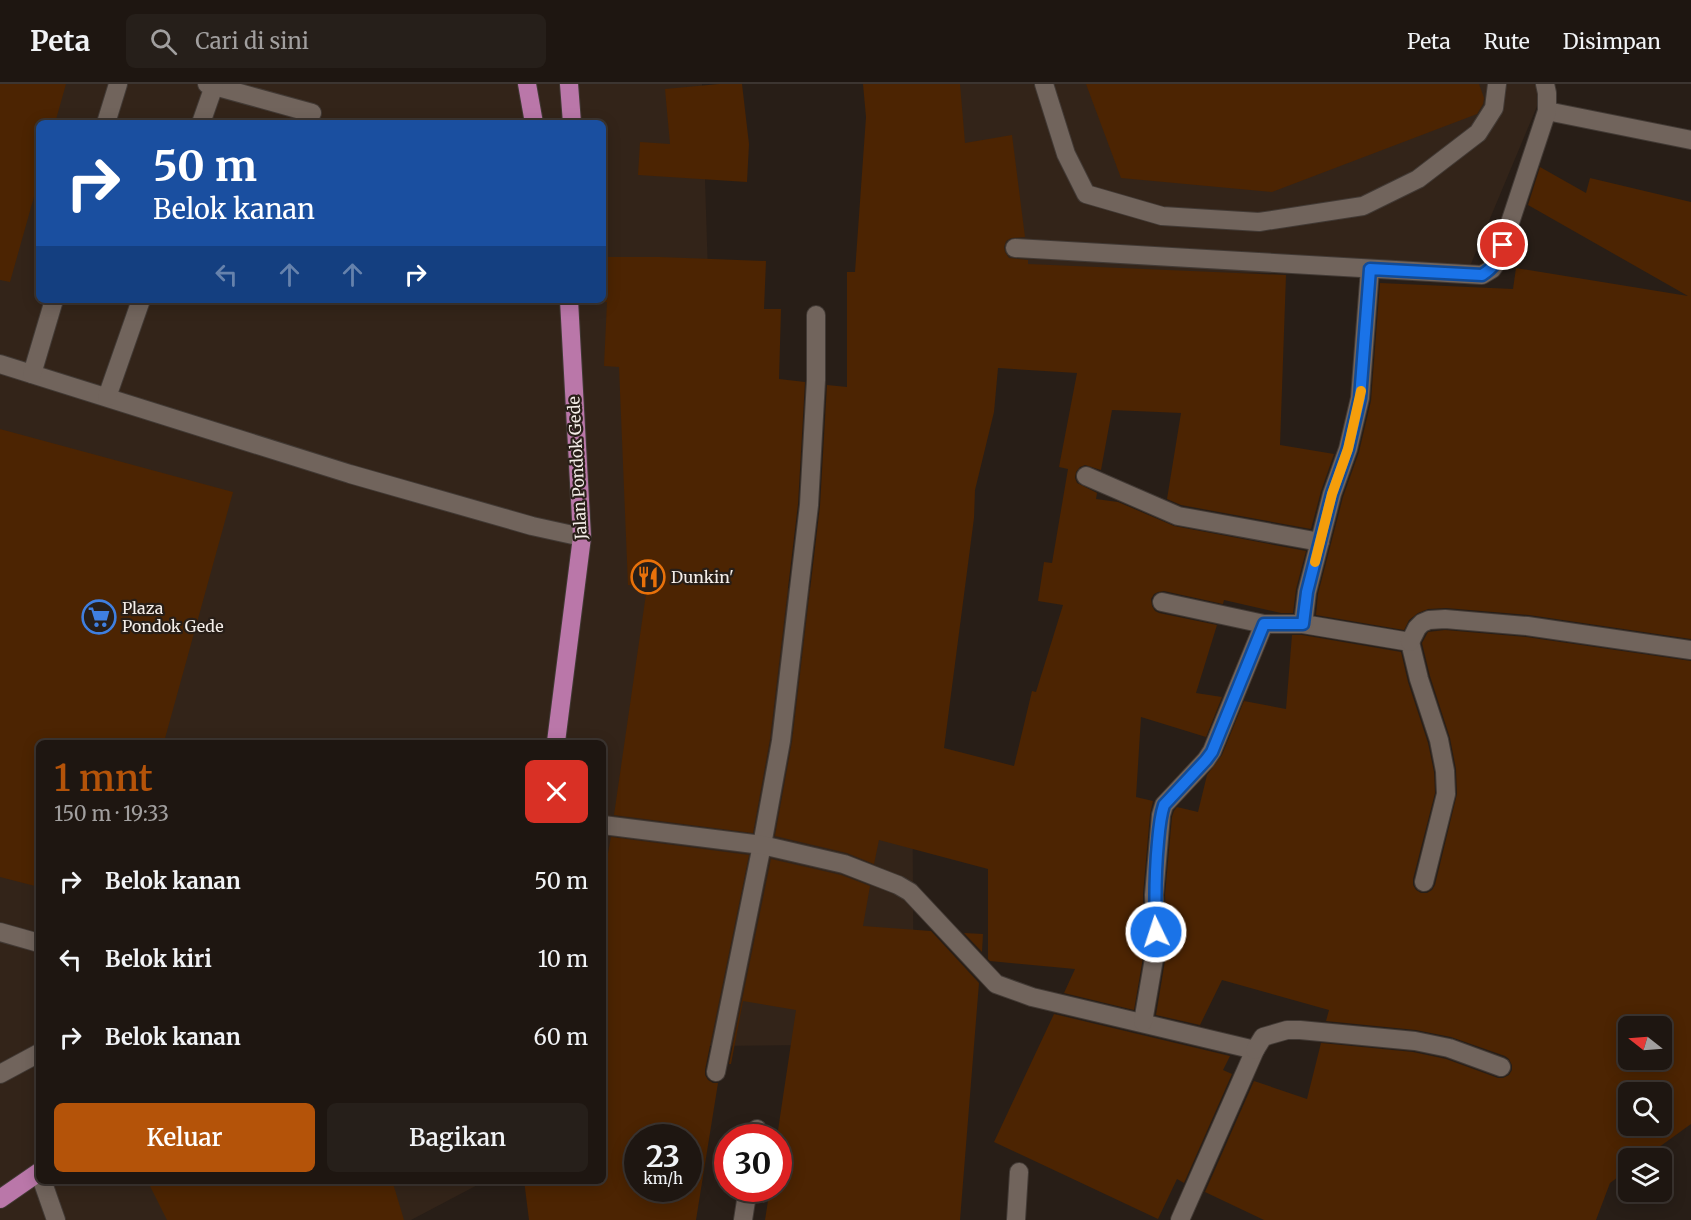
<!DOCTYPE html>
<html lang="id">
<meta charset="utf-8">
<style>
body{margin:0;font-family:Merriweather,serif;background:#261f1a;color:#f1f3f6;height:100vh;display:flex;flex-direction:column;font-size:22px;white-space:nowrap}
*{box-sizing:border-box;margin:0}
p{font-size:20px;color:#a19f9f}
.icon{flex:none;width:33px;height:33px;fill:none;stroke:currentColor;stroke-width:2;stroke-linecap:round;stroke-linejoin:round}
.map{position:relative;flex:1;overflow:hidden}
.details{position:absolute;left:36px;top:656px;width:570px;height:444px;display:flex;flex-direction:column;background:#1e1611;border-radius:9px;box-shadow:0 3px 15px #0003,0 0 0 2px #3c3531}
.details>*{flex:none}
.guide{position:absolute;left:36px;top:36px;width:570px;height:183px;border-radius:9px;box-shadow:0 3px 15px #0003,0 0 0 2px #3c3531;background:#1a4fa0;color:#fff;overflow:hidden}
.needle{width:39px;rotate:287deg}
.controls{position:absolute;left:1618px;top:932px;display:grid;gap:12px}
.controls a{display:grid;place-items:center;width:54px;height:54px;border-radius:9px;background:#1e1611;box-shadow:0 3px 15px #0003,0 0 0 2px #3c3531;font-size:30px}
.speed{position:absolute;left:624px;top:1040px;display:flex;gap:12px;font-size:30px;font-weight:700;text-align:center}
.speed>*{display:grid;place-content:center;width:78px;height:78px;border-radius:50%;background:#1e1611;box-shadow:0 3px 15px #0003,0 0 0 2px #3c3531;line-height:1}
.speed small{font-size:15px;font-weight:400}
.speed .limit{border:9px solid #d22;background:#fff;color:#111}
.pin{position:absolute;display:grid;place-items:center;width:51px;height:51px;color:#fff;margin:-26px;border:3px solid #fff;border-radius:50%;box-shadow:0 2px 6px #0007}
.me{position:absolute;width:66px;margin:-33px;rotate:356deg;stroke-linejoin:round;filter:drop-shadow(0 0 4px #0008)}
.turn{display:flex;align-items:center;gap:21px;height:126px;padding:0 18px;font-size:27px}
.turn .icon{width:78px;height:78px;stroke-width:2.5}
.turn b{display:block;font-size:42px;line-height:51px}
.lanes{display:flex;align-items:center;height:57px;padding:0 18px;background:#0003;justify-content:center;gap:30px;direction:ltr}
.lanes .off{opacity:.35}
.round{display:grid;place-items:center;flex:none;width:63px;height:63px;border-radius:9px;background:#261f1a}
.headline{display:flex;align-items:center;justify-content:space-between;height:102px;padding:0 18px}
h1{font-size:36px;font-weight:600;line-height:45px;color:#b45309}
.action{display:flex;gap:12px;margin-top:auto;padding:12px 18px}
.action a{flex:1;height:69px;border-radius:9px;background:#b45309;color:#fff;font-size:24px;font-weight:600;line-height:69px;text-align:center}
.action a+a{background:#261f1a;color:#f1f3f6}
ul{padding:0;list-style:none}
li{display:flex;align-items:center;gap:18px;height:78px;padding:0 18px}
li div{flex:1}
li b{display:block;font-size:22px}
li em{font-style:normal}
header{display:flex;align-items:center;gap:36px;box-sizing:border-box;height:84px;padding:0 30px;background:#1e1611;border-bottom:2px solid #3c3531}
header strong{font-size:28px}
nav{display:flex;gap:33px;margin-inline-start:auto;font-size:21px}
.search{width:420px;height:54px;background:#261f1a;display:flex;align-items:center;gap:15px;box-sizing:border-box;padding:0 21px;border-radius:9px;color:#a19f9f;font-size:22px}
.map>svg:first-child{display:block}
.built{fill:#332419;fill-rule:evenodd}
.building{fill:#4c2402;fill-rule:evenodd}
.lines{fill:none;stroke-linecap:round;stroke-linejoin:round}
.lane-casing{stroke:#423a35;stroke-width:20}
.street-casing{stroke:#423a35;stroke-width:20}
.primary-casing{stroke:#423a35;stroke-width:20}
.lane{stroke:#71645c;stroke-width:18}
.street{stroke:#71645c;stroke-width:18}
.primary{stroke:#ba77a9;stroke-width:18}
.route-casing{stroke:#114b97;stroke-width:15}
.route{stroke:#1a73e8;stroke-width:10}
.slow{stroke:#f59e0b;stroke-width:10}
.labels{text-anchor:middle;dominant-baseline:central;stroke-width:4.5;stroke-linejoin:round;paint-order:stroke}
.street-label{font-size:16px;fill:#f4ede8;stroke:#281e17}
.poi-label{font-size:16px;fill:#f4ede8;stroke:#281e17;text-anchor:start}
</style>
<header>
<strong>Peta</strong>
<div class="search"><svg class="icon" aria-label="search" viewBox="0 0 24 24"><circle cx="10" cy="10" r="6"/><path d="M15 15l6 6"/></svg>Cari di sini</div>
<nav><a>Peta</a><a>Rute</a><a>Disimpan</a></nav>
</header>
<div class="map">
<svg width="1691" height="1136" viewBox="0 0 1691 1136">
<rect width="100%" height="100%" fill="#281e17"/>
<g class="built">
<path d="M 0,0 L 702,0 L 718,505 L 911,502 L 914,960 L 606,963 L 603,967 L 603,658 L 39,658 L 39,1096 L 485,1097 L 411,1136 L 0,1136 ZM 39,39 L 603,39 L 603,216 L 39,216 Z"/>
<polygon points="946,0 1541,0 1543,8 1468,187 929,193"/>
</g>
<g class="building">
<polygon points="0,0 66,0 55,39 39,39 39,95 10,198 0,196"/>
<polygon points="719,0 742,0 749,60 747,98 638,91 640,58 670,60 665,5"/>
<path d="M 863,0 L 960,0 L 965,59 L 1012,51 L 1025,153 L 1011,154 L 1006,157 L 1004,163 L 1005,168 L 1009,174 L 1028,176 L 1028,180 L 1286,191 L 1280,361 L 1334,370 L 1321,407 L 1311,445 L 1181,421 L 1167,415 L 1181,329 L 1112,326 L 1101,386 L 1085,381 L 1080,383 L 1076,388 L 1075,394 L 1077,399 L 1097,409 L 1096,415 L 1118,418 L 1174,442 L 1306,467 L 1296,505 L 1293,529 L 1281,529 L 1224,516 L 1223,520 L 1164,507 L 1158,508 L 1154,510 L 1151,515 L 1152,522 L 1155,527 L 1159,529 L 1217,541 L 1196,609 L 1222,613 L 1206,653 L 1141,633 L 1136,713 L 1153,717 L 1150,730 L 1143,810 L 1145,862 L 1134,926 L 1064,909 L 1075,885 L 990,877 L 988,875 L 988,785 L 879,756 L 874,780 L 847,769 L 775,752 L 792,658 L 820,422 L 827,301 L 847,303 L 847,188 L 855,188 L 866,33 ZM 998,284 L 1077,289 L 1059,383 L 1068,385 L 1052,479 L 1044,478 L 1038,517 L 1063,521 L 1036,608 L 1032,607 L 1014,682 L 944,664 L 974,434 L 975,406 L 994,328 Z"/>
<polygon points="1086,0 1479,0 1484,14 1483,20 1477,30 1272,108 1121,94"/>
<polygon points="1540,83 1586,109 1590,94 1691,118 1691,555 1529,531 1446,524 1428,525 1418,529 1409,536 1404,546 1316,531 1318,510 1343,413 1359,368 1371,317 1380,199 1513,205 1516,184 1688,212 1528,121"/>
<polygon points="604,173 660,173 766,177 764,225 781,225 779,295 805,298 798,420 770,655 753,749 614,731 647,503 628,501 619,283 604,282 607,218 603,218"/>
<polygon points="0,345 233,408 164,658 39,658 39,803 0,793"/>
<path d="M 1445,546 L 1526,553 L 1691,577 L 1691,1040 L 1644,1074 L 1629,1074 L 1629,1085 L 1610,1099 L 1596,1136 L 1264,1136 L 1205,1108 L 1254,997 L 1307,1015 L 1321,959 L 1413,968 L 1446,975 L 1498,994 L 1503,994 L 1509,991 L 1512,986 L 1512,981 L 1509,975 L 1505,972 L 1451,953 L 1416,946 L 1326,937 L 1329,926 L 1222,896 L 1200,941 L 1156,931 L 1167,865 L 1165,811 L 1172,733 L 1174,727 L 1177,723 L 1198,728 L 1207,691 L 1222,671 L 1244,617 L 1286,625 L 1292,551 L 1302,551 L 1401,568 L 1408,598 L 1428,659 L 1434,688 L 1435,709 L 1413,795 L 1413,801 L 1416,806 L 1421,809 L 1427,809 L 1432,806 L 1435,801 L 1457,710 L 1456,685 L 1450,654 L 1430,592 L 1422,559 L 1428,548 ZM 1629,942 L 1662,942 L 1662,975 L 1629,975 ZM 1629,1008 L 1662,1008 L 1662,1041 L 1629,1041 Z"/>
<path d="M 611,753 L 749,771 L 705,986 L 705,991 L 708,996 L 713,999 L 718,999 L 696,1136 L 529,1136 L 524,1096 L 579,1096 L 603,1100 L 603,768 L 608,769 ZM 638,1053 L 688,1053 L 688,1104 L 638,1104 Z"/>
<polygon points="771,775 841,791 870,802 863,842 931,847 979,899 960,1136 765,1136 770,1104 778,1104 777,1053 796,926 743,917 731,980 729,980"/>
<polygon points="964,849 983,850 982,868"/>
<polygon points="1054,930 1230,972 1223,986 1232,990 1184,1099 1177,1095 1158,1135 994,1058"/>
<polygon points="147,1096 392,1096 404,1136 167,1136"/>
</g>
<g class="lines">
<g class="lane-casing">
<g id="lane">
<polyline points="207,0 312,29"/>
<polyline points="1044,0 1066,70 1086,110 1162,132 1259,138 1363,122 1418,95 1478,49 1494,24 1497,0"/>
<polyline points="106,39 118,0"/>
<polyline points="201,39 214,2"/>
<polyline points="0,280 350,390 532,442 582,453"/>
<polyline points="32,290 54,216"/>
<polyline points="107,313 141,216"/>
<polyline points="0,848 39,859"/>
<polyline points="716,988 762,761 781,657 809,421 816,296 816,231"/>
<polyline points="0,990 39,969"/>
</g>
</g>
<g class="street-casing">
<g id="street">
<polyline points="1547,27 1691,56"/>
<polyline points="1015,164 1482,191 1492,185 1497,178 1547,27 1547,9 1545,0"/>
<polyline points="1086,392 1178,432 1320,458"/>
<polyline points="1162,518 1264,540"/>
<polyline points="1303,540 1410,558 1419,595 1439,656 1445,687 1446,710 1424,798"/>
<polyline points="1410,558 1417,544 1422,539 1429,536 1445,535 1527,542 1691,566"/>
<polyline points="603,741 762,761 844,780 898,801 910,808 996,900 1032,913 1255,966 1180,1136"/>
<polyline points="1143,938 1156,863 1154,811 1161,731 1164,721 1206,676 1212,667 1264,540 1303,540 1307,508 1332,410 1348,365 1360,314 1370,185"/>
<polyline points="1255,966 1263,953 1287,946 1300,946 1415,957 1449,964 1501,983"/>
<polyline points="756,1053 757,1045"/>
<polyline points="42,1096 56,1136"/>
<polyline points="743,1136 748,1104"/>
<polyline points="1016,1136 1019,1088"/>
</g>
</g>
<g class="primary-casing">
<g id="primary">
<polyline points="527,0 534,39"/>
<polyline points="569,0 572,39"/>
<polyline points="556,658 582,453 569,216"/>
<polyline points="0,1115 39,1088"/>
</g>
</g>
<use href="#lane" class="lane"/>
<use href="#street" class="street"/>
<use href="#primary" class="primary"/>
</g>
<g class="lines">
<g class="route-casing">
<path id="route" d="M 1156,848 C 1155,818 1155,789 1158,758 C 1159,746 1160,733 1164,721 L 1206,676 L 1212,668 L 1264,540 L 1303,540 L 1307,508 L 1332,410 L 1348,365 L 1360,314 L 1370,185 L 1482,191 C 1496,182 1497,176 1503,161"/>
</g>
<use href="#route" class="route"/>
<polyline class="slow" points="1315,478 1332,410 1348,365 1361,307"/>
</g>
<defs>
<g id="restaurant-ring" transform="scale(1.725)"><circle r="9.5" fill="#281e17" stroke="#e8710a" stroke-width="1.5"/><path d="M-5-6h1v4h1v-4h1v4h1v-4h1v5L-1.5 .5V6h-2V.5L-5-1ZM5-6V6H3V1.5H1.5Q1.5-4 5-6Z" fill="#e8710a"/></g>
<g id="supermarket-ring" transform="scale(1.725)"><circle r="9.5" fill="#281e17" stroke="#3f7fe0" stroke-width="1.5"/><path d="M-6-5.5h2.5l.6 2H6L4.5 2H-2.5L-4.4-4H-6ZM-1.5 3.2a1.3 1.3 0 1 0 .1 0ZM3 3.2a1.3 1.3 0 1 0 .1 0Z" fill="#3f7fe0"/></g>
</defs>
<g fill-rule="evenodd">
<use href="#restaurant-ring" x="648" y="493"/>
<use href="#supermarket-ring" x="99" y="533"/>
</g>
<g class="labels">
<g class="street-label">
<text transform="translate(577 384) rotate(-93)">Jalan Pondok Gede</text>
</g>
<g class="poi-label">
<text x="671" y="493">Dunkin'</text>
<text x="122" y="524">Plaza<tspan x="122" dy="18">Pondok Gede</tspan></text>
</g>
</g>
</svg>
<div class="controls">
<a><svg class="needle" viewBox="-14 -14 28 28"><path d="M0-13l5 13h-10z" fill="#e53935"/><path d="M0 13l5-13h-10z" fill="#a19f9f"/></svg></a>
<a><svg class="icon" aria-label="search" viewBox="0 0 24 24"><circle cx="10" cy="10" r="6"/><path d="M15 15l6 6"/></svg></a>
<a><svg class="icon" aria-label="layers" viewBox="0 0 24 24"><path d="M12 4l9 5-9 5-9-5zM3 14l9 5 9-5"/></svg></a>
</div>
<div class="speed"><div>23<small>km/h</small></div><div class="limit">30</div></div>
<div class="pin" style="left:1503px;top:161px;background:#d93025"><svg class="icon" aria-label="arrive" viewBox="0 0 24 24"><path d="M6 21V4h12l-3 4 3 4H6"/></svg></div>
<svg class="me" style="left:1156px;top:848px" viewBox="-20 -20 40 40"><circle r="17" fill="#1a73e8" stroke="#fff" stroke-width="3"/><path d="M0-11L8 9 0 5-8 9z" fill="#fff"/></svg>
<div class="guide">
<div class="turn"><svg class="icon" aria-label="right" viewBox="0 0 24 24"><path d="M7 20v-9h11M14 6l5 5-5 5"/></svg><div><b>50 m</b>Belok kanan</div></div>
<div class="lanes"><svg class="icon off" aria-label="left" viewBox="0 0 24 24"><path d="M17 20v-9H6M10 6l-5 5 5 5"/></svg><svg class="icon off" aria-label="ahead" viewBox="0 0 24 24"><path d="M12 20V5M6 11l6-6 6 6"/></svg><svg class="icon off" aria-label="ahead" viewBox="0 0 24 24"><path d="M12 20V5M6 11l6-6 6 6"/></svg><svg class="icon" aria-label="right" viewBox="0 0 24 24"><path d="M7 20v-9h11M14 6l5 5-5 5"/></svg></div>
</div>
<section class="details">
<div class="headline"><div><h1>1 mnt</h1><p>150 m · 19:33</p></div><a class="round" style="background:#d93025;color:#fff"><svg class="icon" aria-label="close" viewBox="0 0 24 24"><path d="M6 6l12 12M18 6L6 18"/></svg></a></div>
<ul>
<li><svg class="icon" aria-label="right" viewBox="0 0 24 24"><path d="M7 20v-9h11M14 6l5 5-5 5"/></svg><div><b>Belok kanan</b></div><em>50 m</em></li>
<li><svg class="icon" aria-label="left" viewBox="0 0 24 24"><path d="M17 20v-9H6M10 6l-5 5 5 5"/></svg><div><b>Belok kiri</b></div><em>10 m</em></li>
<li><svg class="icon" aria-label="right" viewBox="0 0 24 24"><path d="M7 20v-9h11M14 6l5 5-5 5"/></svg><div><b>Belok kanan</b></div><em>60 m</em></li>
</ul>
<div class="action"><a>Keluar</a><a>Bagikan</a></div>
</section>
</div>
